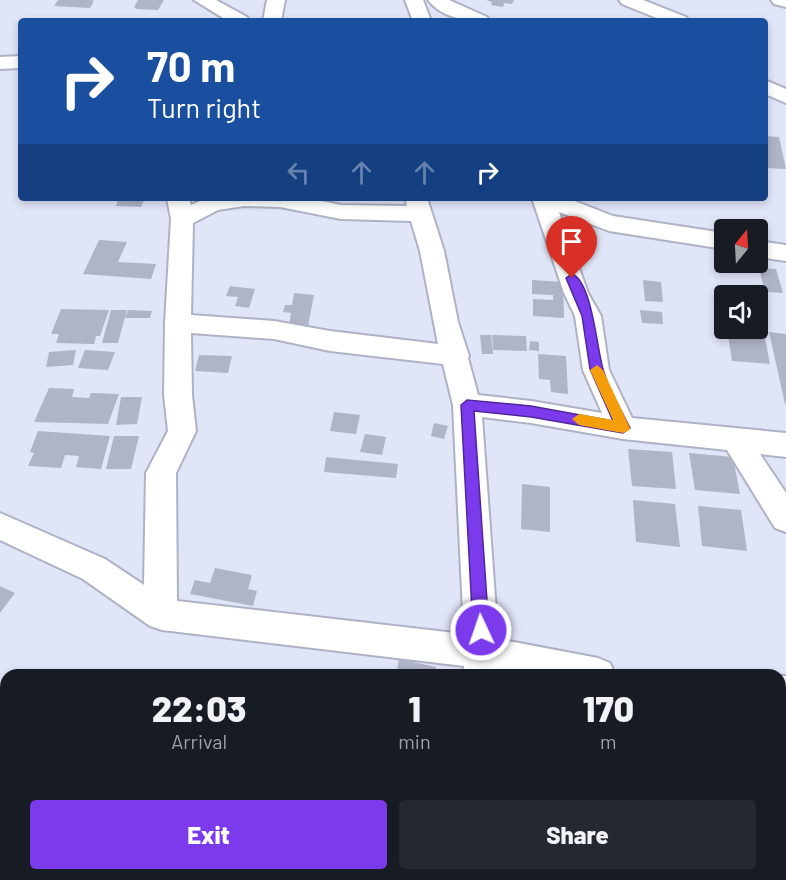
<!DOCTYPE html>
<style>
body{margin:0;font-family:Barlow,sans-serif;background:#242831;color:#f1f3f6;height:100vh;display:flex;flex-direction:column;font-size:22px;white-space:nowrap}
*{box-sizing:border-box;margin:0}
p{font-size:20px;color:#9ea1a6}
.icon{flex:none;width:33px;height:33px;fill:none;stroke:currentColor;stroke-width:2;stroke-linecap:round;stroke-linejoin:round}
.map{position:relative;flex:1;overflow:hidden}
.details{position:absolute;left:0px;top:669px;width:786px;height:212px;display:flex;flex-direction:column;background:#171b24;border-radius:18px 18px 0 0;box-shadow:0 3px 9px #0003}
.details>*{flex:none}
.guide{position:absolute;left:18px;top:18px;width:750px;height:183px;border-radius:6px;box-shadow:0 3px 9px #0003;background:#1a4fa0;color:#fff;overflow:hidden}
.needle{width:39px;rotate:18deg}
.buttons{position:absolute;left:714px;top:219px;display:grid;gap:12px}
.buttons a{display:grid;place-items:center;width:54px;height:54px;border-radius:6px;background:#171b24;box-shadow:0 3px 9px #0003;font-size:30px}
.pin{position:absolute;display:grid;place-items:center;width:51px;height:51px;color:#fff;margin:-62px -26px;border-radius:50% 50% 50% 0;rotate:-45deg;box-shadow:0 0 6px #0007}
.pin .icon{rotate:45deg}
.me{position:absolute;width:66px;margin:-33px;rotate:357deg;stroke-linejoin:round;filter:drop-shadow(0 0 4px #0008)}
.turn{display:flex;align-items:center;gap:21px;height:126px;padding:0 30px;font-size:27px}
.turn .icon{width:78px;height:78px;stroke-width:2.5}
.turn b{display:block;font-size:42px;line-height:51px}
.lanes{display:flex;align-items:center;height:57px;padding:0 30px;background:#0003;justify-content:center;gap:30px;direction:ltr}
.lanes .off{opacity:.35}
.eta{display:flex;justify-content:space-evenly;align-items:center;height:102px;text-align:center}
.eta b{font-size:36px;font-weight:800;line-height:42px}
.primary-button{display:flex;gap:12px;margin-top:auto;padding:12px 30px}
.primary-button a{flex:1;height:69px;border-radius:6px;background:#7c3aed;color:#fff;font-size:24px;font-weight:800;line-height:69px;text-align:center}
.primary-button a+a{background:#242831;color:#f1f3f6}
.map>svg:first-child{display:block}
.building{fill:#b0b4c7}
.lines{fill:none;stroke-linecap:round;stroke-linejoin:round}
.minor-casing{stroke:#aeb2c4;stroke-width:4}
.minor{fill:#fff;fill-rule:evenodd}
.route{fill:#7c3aed;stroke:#51269a;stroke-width:1.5}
.slow{fill:#f59e0b}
</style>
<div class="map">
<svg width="786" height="880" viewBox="0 0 786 880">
<rect width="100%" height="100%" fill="#e1e5f8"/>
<g class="building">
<polygon points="58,0 91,0 94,1 90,8 54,6"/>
<polygon points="138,0 164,0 158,10 137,9 134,7"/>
<polygon points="486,0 514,0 512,4 504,3 503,7 491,5 492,2"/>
<polygon points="765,136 779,137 786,169 765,168 765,157 768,157"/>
<polygon points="119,198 145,198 141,207 116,206"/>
<polygon points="99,240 127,242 118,262 156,264 151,279 83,274"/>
<polygon points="759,268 776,269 783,293 765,292"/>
<polygon points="532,280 563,282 564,318 533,316 533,299 553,300 553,295 532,294"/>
<polygon points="643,280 661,282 663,302 645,301"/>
<polygon points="230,286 255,289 249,308 235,306 238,297 226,296"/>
<polygon points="294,293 314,295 308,326 289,325 291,313 283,312 285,305 292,305"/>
<polygon points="61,309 109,310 100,336 96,336 94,344 56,343 59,334 51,334"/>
<polygon points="111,310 127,310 118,343 102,343"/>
<polygon points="128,310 152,311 150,318 125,318"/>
<polygon points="640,310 662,312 663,324 642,323"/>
<polygon points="769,332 786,334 786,404 785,404"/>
<polygon points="480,335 491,335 493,354 482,354"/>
<polygon points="492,335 526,336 527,351 493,350"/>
<polygon points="728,335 765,338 770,364 732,361"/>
<polygon points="530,341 539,342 539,351 529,350"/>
<polygon points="76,350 73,365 46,367 49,352"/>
<polygon points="85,350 115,352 108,370 78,368"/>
<polygon points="538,354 566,356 568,394 551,392 550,380 539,379"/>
<polygon points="199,355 232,356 228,373 195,371"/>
<polygon points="49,388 74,389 72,397 89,398 91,393 119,394 108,424 34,422"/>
<polygon points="121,397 142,397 137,424 116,425"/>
<polygon points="334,412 360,415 356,434 330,431"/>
<polygon points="434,423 448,426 444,439 431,436"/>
<polygon points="38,431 110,436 101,469 76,467 79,456 65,455 61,468 28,466 34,453 30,452"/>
<polygon points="365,434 386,437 382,455 360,452"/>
<polygon points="114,436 139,436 131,469 106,469"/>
<polygon points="628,449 672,452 676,489 632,486"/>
<polygon points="689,453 733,457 740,494 695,490"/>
<polygon points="326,457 398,464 396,478 324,472"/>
<polygon points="522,484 550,487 550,532 521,529"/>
<polygon points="633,500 675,504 680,547 636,542"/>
<polygon points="698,506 741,510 747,551 702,546"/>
<polygon points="215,568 252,575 248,589 257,591 253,606 190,594 195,580 210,583"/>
<polygon points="0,586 15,593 0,613"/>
<polygon points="399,659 436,667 434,675 396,675"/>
<polygon points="780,733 786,734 786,809 780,808"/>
<polygon points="365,874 433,874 432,880 364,880"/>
<rect x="488" y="874" width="86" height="6"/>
</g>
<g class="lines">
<g class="minor-casing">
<g id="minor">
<polygon points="194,0 216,0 247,17 250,21 228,21"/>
<polygon points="267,0 285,0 281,21 263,21"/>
<polygon points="405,0 423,0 431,21 413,21"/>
<path d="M 428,0 L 449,0 L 487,17 L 490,21 C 469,21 442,19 428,0 Z"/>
<polygon points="619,0 643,0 686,17 689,21 664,21 622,4"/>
<polygon points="771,0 786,0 786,7 774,4"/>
<polygon points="21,56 21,68 0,69 0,57"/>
<polygon points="765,80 786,89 786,103 765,94"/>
<path d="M 167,198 L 189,198 L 191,205 L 207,198 L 307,198 L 341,205 L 407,206 L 405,198 L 427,198 L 444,251 L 458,322 L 469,356 L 468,358 L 478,395 L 531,401 L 602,413 L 583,370 L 575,316 L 564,293 L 532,198 L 567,198 L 613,216 L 724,233 L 724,249 L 609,231 L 559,212 L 588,293 L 601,316 L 609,370 L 632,418 L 786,433 L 786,457 L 760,454 L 786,493 L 786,532 L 775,528 L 727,450 L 623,439 L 531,423 L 482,417 L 498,639 L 598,658 L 610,663 L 615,675 L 515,675 L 497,671 L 497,675 L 463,675 L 464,666 L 162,630 L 150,626 L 83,579 L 0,540 L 0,513 L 105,559 L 144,585 L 146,473 L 168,431 L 164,395 L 165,323 L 171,219 ZM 244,206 L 280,207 L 341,219 L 411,221 L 420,251 L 438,344 L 330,331 L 274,321 L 191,315 L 193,223 L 218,210 ZM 191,333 L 274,339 L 330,351 L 443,364 L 453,405 L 464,634 L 177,601 L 176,473 L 196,431 L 192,395 Z"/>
<polygon points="758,241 786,245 786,261 758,257"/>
<rect x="780" y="676" width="6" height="34"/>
<polygon points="69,874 137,874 140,880 66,880"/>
<polygon points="440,874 480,874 479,880 439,880"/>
<polygon points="654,874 694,874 695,880 655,880"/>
</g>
</g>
<use href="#minor" class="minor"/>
</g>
<path class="route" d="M 572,274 C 592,281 597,350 603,369 C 608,389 621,409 630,428 L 623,433 L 531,417 L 474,411 L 489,630 L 487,635 L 481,637 L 475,635 L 473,630 L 461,405 L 467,400 L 531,406 L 613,421 L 590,369 L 582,316 L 566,278 Z"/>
<polygon class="slow" points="597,365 603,370 630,428 628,431 623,433 579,425 572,419 579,414 613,420 590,370"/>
</svg>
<div class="buttons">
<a><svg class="needle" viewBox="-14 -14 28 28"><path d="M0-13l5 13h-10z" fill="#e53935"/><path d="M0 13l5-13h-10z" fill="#9ea1a6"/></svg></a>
<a><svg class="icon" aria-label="sound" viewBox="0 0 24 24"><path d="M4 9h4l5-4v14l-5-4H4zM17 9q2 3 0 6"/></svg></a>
</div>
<div class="pin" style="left:572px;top:278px;background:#d93025"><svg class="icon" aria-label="arrive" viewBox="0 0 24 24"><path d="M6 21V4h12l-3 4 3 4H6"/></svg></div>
<svg class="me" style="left:481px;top:630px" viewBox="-20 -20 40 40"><circle r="17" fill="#7c3aed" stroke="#fff" stroke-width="3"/><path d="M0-11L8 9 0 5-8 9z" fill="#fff"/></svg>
<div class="guide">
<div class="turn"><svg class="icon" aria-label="right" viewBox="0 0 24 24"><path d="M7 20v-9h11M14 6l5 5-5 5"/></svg><div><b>70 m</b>Turn right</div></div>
<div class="lanes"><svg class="icon off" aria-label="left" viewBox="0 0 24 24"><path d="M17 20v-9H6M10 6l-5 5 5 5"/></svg><svg class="icon off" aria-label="ahead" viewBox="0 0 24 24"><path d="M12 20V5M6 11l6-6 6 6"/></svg><svg class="icon off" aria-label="ahead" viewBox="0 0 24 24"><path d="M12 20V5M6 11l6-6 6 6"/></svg><svg class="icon" aria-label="right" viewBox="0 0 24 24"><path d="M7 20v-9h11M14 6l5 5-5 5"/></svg></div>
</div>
<section class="details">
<div class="eta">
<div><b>22:03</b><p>Arrival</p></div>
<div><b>1</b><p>min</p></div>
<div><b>170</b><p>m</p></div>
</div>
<div class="primary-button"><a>Exit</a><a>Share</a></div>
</section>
</div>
